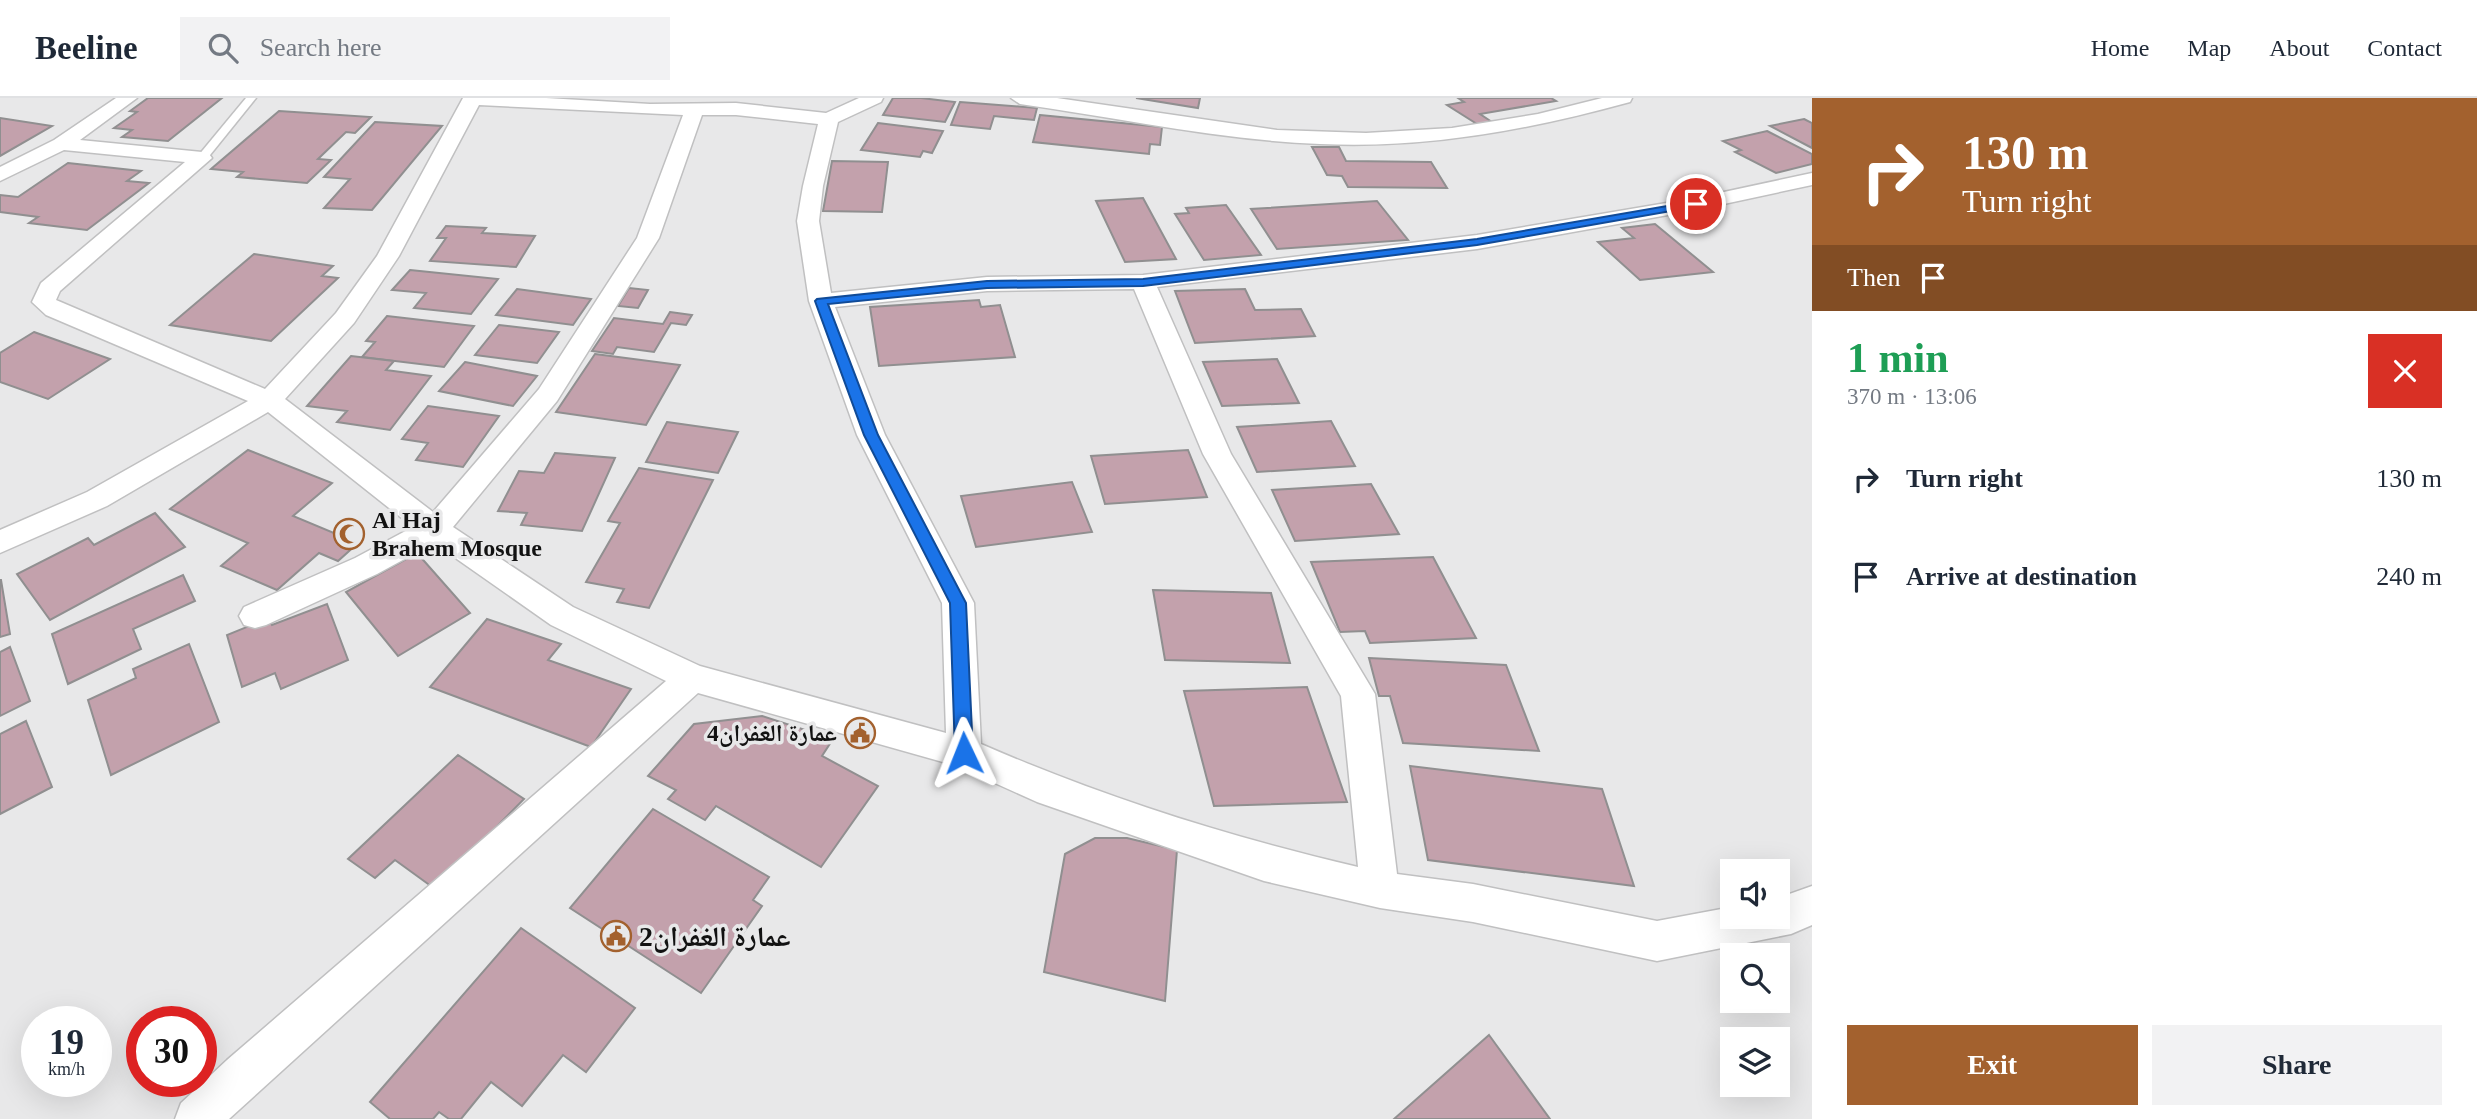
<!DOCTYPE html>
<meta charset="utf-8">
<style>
body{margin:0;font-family:"Times New Roman","Noto Naskh Arabic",serif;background:#f2f2f3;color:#1f2937;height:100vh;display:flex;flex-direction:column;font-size:26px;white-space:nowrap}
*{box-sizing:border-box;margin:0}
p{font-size:23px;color:#747a83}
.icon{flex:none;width:38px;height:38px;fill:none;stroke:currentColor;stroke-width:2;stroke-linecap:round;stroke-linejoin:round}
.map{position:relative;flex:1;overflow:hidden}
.sheet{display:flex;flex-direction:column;background:#fff;width:665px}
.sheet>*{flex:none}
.hud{background:#a3612e;color:#fff;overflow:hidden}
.tools{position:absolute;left:1720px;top:761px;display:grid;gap:14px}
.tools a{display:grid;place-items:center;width:70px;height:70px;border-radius:0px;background:#fff;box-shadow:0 7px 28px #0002;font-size:35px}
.speed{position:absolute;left:21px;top:908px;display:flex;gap:14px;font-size:35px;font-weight:700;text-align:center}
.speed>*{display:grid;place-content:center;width:91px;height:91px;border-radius:50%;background:#fff;box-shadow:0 7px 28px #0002;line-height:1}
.speed small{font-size:18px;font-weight:400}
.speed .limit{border:10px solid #d22;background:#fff;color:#111}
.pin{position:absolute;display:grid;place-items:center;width:60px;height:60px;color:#fff;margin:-30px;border:4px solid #fff;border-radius:50%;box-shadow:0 2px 7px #0007}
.me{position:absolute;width:77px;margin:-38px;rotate:358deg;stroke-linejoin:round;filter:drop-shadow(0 0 5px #0008)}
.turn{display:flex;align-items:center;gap:24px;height:147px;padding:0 35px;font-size:32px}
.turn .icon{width:91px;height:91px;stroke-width:2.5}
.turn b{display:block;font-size:49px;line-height:60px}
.then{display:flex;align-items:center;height:66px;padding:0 35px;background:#0003;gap:14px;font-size:26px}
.round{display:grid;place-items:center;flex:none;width:74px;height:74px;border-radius:0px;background:#f2f2f3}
.overview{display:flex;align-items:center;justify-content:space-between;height:119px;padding:0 35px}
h1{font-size:42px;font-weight:800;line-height:52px;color:#1e9e55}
.button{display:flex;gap:14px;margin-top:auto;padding:14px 35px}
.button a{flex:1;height:80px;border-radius:0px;background:#a3612e;color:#fff;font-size:28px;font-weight:800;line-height:80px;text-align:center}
.button a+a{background:#f2f2f3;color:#1f2937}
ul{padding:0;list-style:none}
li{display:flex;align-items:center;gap:21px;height:98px;padding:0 35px}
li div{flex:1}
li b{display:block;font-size:26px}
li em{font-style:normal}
header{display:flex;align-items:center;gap:42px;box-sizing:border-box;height:98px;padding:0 35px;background:#fff;border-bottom:2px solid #e0e1e3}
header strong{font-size:33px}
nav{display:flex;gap:38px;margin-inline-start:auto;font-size:24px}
.search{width:490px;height:63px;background:#f2f2f3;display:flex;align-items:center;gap:18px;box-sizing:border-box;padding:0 24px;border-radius:0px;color:#747a83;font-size:26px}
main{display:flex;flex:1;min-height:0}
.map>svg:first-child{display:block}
.building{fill:#c3a1ac;stroke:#908f90;stroke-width:2}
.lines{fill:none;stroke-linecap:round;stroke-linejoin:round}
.lane-casing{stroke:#c0c0c1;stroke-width:3}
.street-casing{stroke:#c0c0c1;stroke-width:3}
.lane{fill:#fff;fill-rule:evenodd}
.street{fill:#fff;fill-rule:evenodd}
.route{fill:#1a73e8;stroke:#114b97;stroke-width:2}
.labels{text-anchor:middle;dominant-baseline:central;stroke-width:7;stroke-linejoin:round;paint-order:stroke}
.poi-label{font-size:24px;font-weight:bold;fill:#121212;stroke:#e8e8e9;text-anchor:start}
.near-poi-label{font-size:28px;font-weight:bold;fill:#121212;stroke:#e8e8e9;text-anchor:start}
</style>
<header>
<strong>Beeline</strong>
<div class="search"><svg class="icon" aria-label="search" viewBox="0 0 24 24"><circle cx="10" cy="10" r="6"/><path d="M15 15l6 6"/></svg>Search here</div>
<nav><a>Home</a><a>Map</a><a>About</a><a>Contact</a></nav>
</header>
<main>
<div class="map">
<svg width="1812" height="1021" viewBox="0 0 1812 1021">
<rect width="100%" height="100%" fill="#e8e8e9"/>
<g class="building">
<polygon points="148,0 222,0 168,43 122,39 132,32 114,30 137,14 130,13"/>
<polygon points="893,0 921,0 955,4 945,24 883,17"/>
<polygon points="1136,0 1200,0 1198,10"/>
<polygon points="1458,0 1551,0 1556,3 1480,16 1492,24 1477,26 1447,7 1464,4"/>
<polygon points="960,4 1037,10 1034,22 994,18 990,31 951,27"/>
<polygon points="279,13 371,19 355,35 346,34 318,61 331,62 307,85 237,79 243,74 211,71"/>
<polygon points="1040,17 1162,29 1160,47 1150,46 1149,56 1033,44"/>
<polygon points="0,20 52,28 0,58"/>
<polygon points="1804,21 1812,25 1812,50 1770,28"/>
<polygon points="375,24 442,28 372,112 324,110 350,81 324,79"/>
<polygon points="878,25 943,33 932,55 923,53 920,59 861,52"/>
<polygon points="1767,33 1812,56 1812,66 1776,75 1735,54 1741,52 1723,43"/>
<polygon points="1312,49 1339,49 1346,63 1431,64 1447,90 1348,89 1342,78 1327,77"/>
<polygon points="832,63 888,64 882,114 823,113"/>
<polygon points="68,65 141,73 127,83 149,85 87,132 29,125 38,119 0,114 0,97 18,99"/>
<polygon points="1143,100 1176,161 1125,164 1096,103"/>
<polygon points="1377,103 1408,142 1277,151 1251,111"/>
<polygon points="1226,107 1261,157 1204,162 1175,116 1189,115 1186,110"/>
<polygon points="1655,126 1713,174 1640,182 1598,144 1634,140 1622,130"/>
<polygon points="446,128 486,130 482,135 535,138 516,169 430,163 446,140 437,140"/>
<polygon points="254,156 333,168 322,178 338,180 271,243 170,227"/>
<polygon points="410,172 498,181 471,216 414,210 426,195 392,192"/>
<polygon points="629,190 648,192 638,210 618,208"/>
<polygon points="517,191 591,201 573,227 496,217"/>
<polygon points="1245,191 1255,212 1301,211 1315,238 1195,245 1175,193"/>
<polygon points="979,202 981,209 1000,207 1015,259 879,268 870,209"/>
<polygon points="670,214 692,217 686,227 671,225 654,254 617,249 613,256 592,253 614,220 663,226"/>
<polygon points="387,218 474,228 444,269 362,259 375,244 366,243"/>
<polygon points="499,227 559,234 537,265 475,257"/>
<polygon points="34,234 110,261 48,301 0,284 0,255"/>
<polygon points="595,256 680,267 646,327 556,314"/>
<polygon points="351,258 394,263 386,272 431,278 390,332 337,324 347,313 307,308"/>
<polygon points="1277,261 1299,305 1222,308 1203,264"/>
<polygon points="465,264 537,278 513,308 439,293"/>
<polygon points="428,308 499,318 463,369 416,362 428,345 402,341"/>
<polygon points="1331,323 1355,368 1257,374 1237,329"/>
<polygon points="667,324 738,334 718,375 646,364"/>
<polygon points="248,352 332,385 293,418 358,445 338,463 319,455 277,492 221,468 248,445 170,411"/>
<polygon points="1188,352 1207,399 1105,406 1091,358"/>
<polygon points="555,355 615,360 582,433 521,427 527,415 498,413 519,373 544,375"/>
<polygon points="639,370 713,382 649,510 617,504 624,491 586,484 620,425 608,423"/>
<polygon points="1072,384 1092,434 976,449 961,398"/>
<polygon points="1371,386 1399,436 1295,443 1272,392"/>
<polygon points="155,415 185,449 50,522 17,476 88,440 94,447"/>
<polygon points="417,455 470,515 398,558 346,494"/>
<polygon points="1433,459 1476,540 1370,545 1365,533 1340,534 1311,464"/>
<polygon points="183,477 195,503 133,531 141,551 68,586 52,536"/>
<polygon points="1,482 10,536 0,539 0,482"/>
<polygon points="1153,492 1271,495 1290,565 1165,562"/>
<polygon points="327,506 348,562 281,591 275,575 242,589 227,537 269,520 272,527"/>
<polygon points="487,521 561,546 548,562 631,591 591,649 430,589"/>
<polygon points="189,546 219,624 111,677 88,602 136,580 133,571"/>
<polygon points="10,549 30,603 0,618 0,554"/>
<polygon points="1369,560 1506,567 1539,653 1403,645 1390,598 1379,598"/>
<polygon points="1307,589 1347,704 1214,708 1184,593"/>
<polygon points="762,618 833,641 822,658 878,688 821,769 716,708 705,722 668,701 676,692 648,678 694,626"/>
<polygon points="26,623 52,689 0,716 0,636"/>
<polygon points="458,657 524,701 435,791 395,762 375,780 348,761"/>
<polygon points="1410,668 1602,691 1634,788 1428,762"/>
<polygon points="653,711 769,779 753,802 762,808 701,895 570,810"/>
<polygon points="1095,740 1127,740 1177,752 1165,903 1044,874 1065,756"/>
<polygon points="521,830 635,910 586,974 563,957 522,1008 491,984 461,1021 449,1021 439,1014 433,1021 390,1021 370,1004"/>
<polygon points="1489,937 1550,1021 1394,1021"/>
</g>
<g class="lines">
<g class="lane-casing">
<polygon id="lane" points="246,0 256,0 206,62 198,62 198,58"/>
</g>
<g class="street-casing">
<g id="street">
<path d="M 116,0 L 137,0 L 80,42 L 202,54 L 209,56 L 212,60 L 60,193 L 56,202 L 265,291 L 336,215 L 377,158 L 463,0 L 546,0 L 650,6 L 736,5 L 826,15 L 859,0 L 883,0 L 881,4 L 838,24 L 823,88 L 819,123 L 831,195 L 987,179 L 1143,177 L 1477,137 L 1696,100 L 1812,75 L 1812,87 L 1696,112 L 1477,151 L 1157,189 L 1231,356 L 1375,596 L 1397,776 L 1473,786 L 1657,823 L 1732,809 L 1732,819 L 1778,819 L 1778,800 L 1812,788 L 1812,827 L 1791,836 L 1657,863 L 1473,824 L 1380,810 L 1264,783 L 1037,704 L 957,668 L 698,595 L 229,1021 L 175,1021 L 181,1005 L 227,962 L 666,583 L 551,527 L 434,445 L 377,476 L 266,527 L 255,530 L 244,527 L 239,518 L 244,509 L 355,460 L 413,429 L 268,314 L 107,408 L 0,455 L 0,432 L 87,394 L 248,303 L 46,217 L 32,204 L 41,185 L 185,64 L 64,52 L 0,83 L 0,69 L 54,42 ZM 479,7 L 683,17 L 637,140 L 539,291 L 433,414 L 285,301 L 354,225 L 399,158 ZM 702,17 L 736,17 L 818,26 L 803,88 L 797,123 L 809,203 L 857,337 L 942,505 L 946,635 L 700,568 L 573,509 L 453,429 L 557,303 L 659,140 ZM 1134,191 L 1203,356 L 1341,598 L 1358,769 C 1229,739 1103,699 981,646 L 974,505 L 885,337 L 835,209 L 987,193 Z"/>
<path d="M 1011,0 L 1057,0 L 1277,32 L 1366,35 L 1452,30 L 1538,16 L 1602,0 L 1632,0 L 1630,4 C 1528,32 1426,51 1320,46 C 1219,42 1120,20 1020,6 Z"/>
</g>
</g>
<use href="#lane" class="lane"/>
<use href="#street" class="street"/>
</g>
<polygon class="route" points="1696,103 1700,104 1700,108 1477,147 1143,188 987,190 828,206 878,337 966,505 973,655 970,661 964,663 958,661 955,655 950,505 864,337 815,203 817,201 987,183 1143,181 1477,141"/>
<defs>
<g id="mosque-ring" transform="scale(1.575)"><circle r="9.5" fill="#e8e8e9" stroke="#a3612e" stroke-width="1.5"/><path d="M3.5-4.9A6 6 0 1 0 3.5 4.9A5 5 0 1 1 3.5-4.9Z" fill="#a3612e"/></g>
<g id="civic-ring" transform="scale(1.575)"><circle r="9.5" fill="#e8e8e9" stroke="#a3612e" stroke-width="1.5"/><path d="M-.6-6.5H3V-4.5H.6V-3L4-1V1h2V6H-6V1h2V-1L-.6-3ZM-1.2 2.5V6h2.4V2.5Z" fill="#a3612e"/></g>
</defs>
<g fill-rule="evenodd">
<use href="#mosque-ring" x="349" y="436"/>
<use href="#civic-ring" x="860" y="635"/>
<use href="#civic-ring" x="616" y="838"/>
</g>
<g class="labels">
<g class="poi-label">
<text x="372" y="422">Al Haj<tspan x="372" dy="28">Brahem Mosque</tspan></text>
<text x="837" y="635" text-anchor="end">عمارة الغفران4</text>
</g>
<g class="near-poi-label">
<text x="639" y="838">عمارة الغفران2</text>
</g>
</g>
</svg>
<div class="tools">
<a><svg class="icon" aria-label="sound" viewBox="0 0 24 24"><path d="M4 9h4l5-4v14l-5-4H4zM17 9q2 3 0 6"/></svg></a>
<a><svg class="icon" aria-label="search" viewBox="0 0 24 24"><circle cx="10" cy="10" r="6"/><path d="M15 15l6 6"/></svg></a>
<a><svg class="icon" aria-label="layers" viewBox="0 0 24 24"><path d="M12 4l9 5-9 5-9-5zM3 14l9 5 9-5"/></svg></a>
</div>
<div class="speed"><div>19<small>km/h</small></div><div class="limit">30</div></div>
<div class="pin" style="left:1696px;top:106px;background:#d93025"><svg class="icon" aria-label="arrive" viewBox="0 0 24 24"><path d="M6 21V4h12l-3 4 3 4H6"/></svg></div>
<svg class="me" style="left:964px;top:655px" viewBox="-20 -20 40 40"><path d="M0-17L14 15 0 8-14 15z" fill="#1a73e8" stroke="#fff" stroke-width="4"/></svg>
</div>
<section class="sheet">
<div class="hud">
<div class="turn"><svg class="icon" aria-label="right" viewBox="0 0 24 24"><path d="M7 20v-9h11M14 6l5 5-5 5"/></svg><div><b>130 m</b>Turn right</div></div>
<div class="then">Then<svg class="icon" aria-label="arrive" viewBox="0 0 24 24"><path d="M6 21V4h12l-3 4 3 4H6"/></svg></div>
</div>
<div class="overview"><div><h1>1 min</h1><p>370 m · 13:06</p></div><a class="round" style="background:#d93025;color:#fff"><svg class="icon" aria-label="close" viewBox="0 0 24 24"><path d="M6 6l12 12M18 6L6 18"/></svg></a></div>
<ul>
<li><svg class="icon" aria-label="right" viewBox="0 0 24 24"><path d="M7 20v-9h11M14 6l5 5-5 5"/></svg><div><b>Turn right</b></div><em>130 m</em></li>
<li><svg class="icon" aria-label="arrive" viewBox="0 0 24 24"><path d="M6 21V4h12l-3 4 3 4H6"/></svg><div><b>Arrive at destination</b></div><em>240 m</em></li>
</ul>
<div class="button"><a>Exit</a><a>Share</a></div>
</section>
</main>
